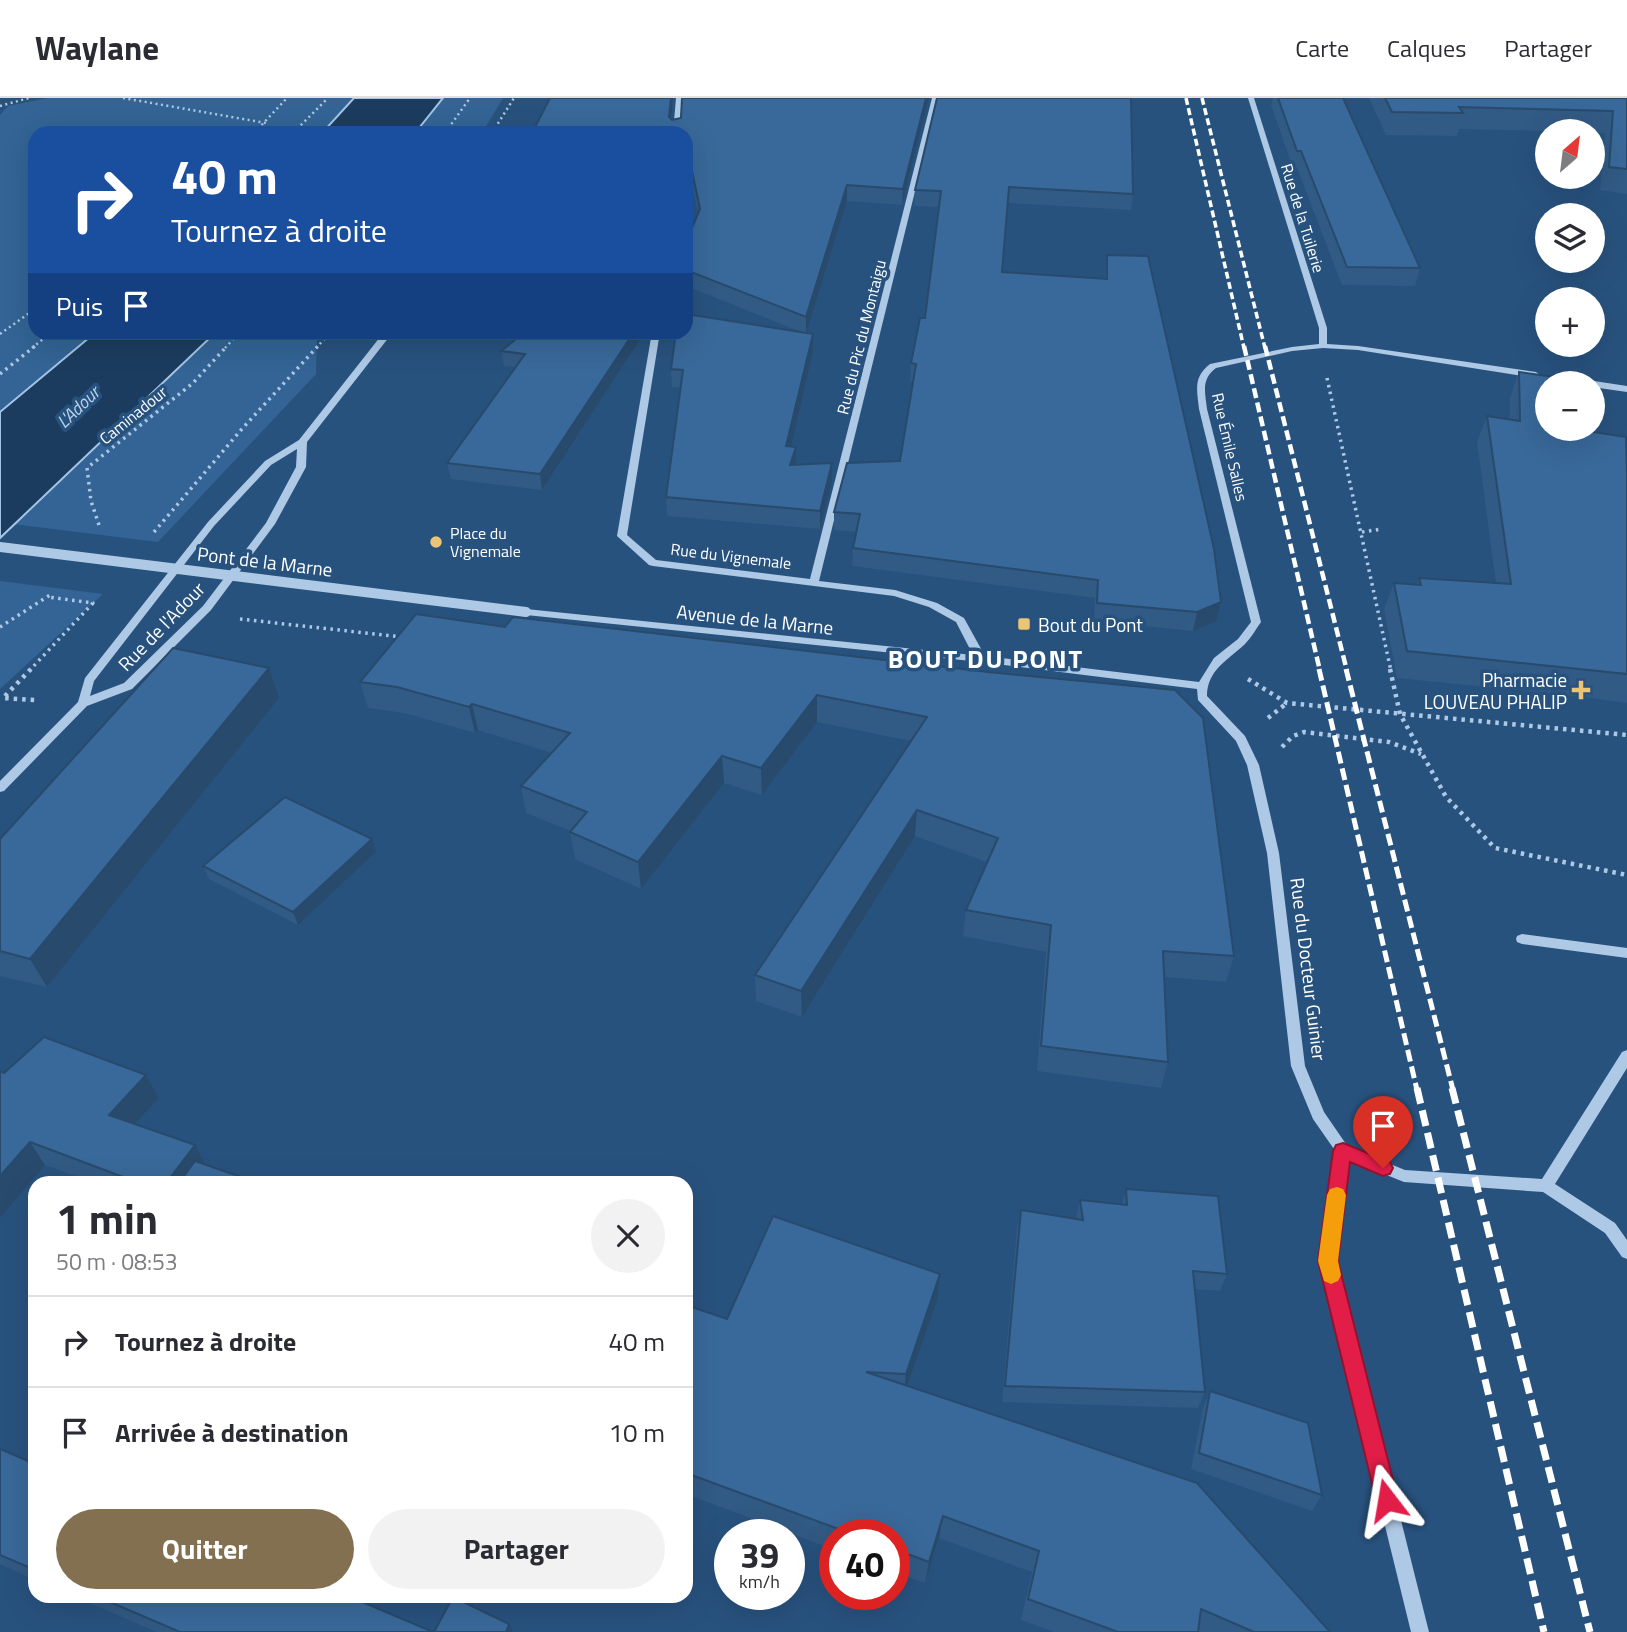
<!DOCTYPE html>
<html lang="fr">
<meta charset="utf-8">
<style>
body{margin:0;font-family:"Titillium Web",sans-serif;background:#f2f2f3;color:#2b2b33;height:100vh;display:flex;flex-direction:column;font-size:26px;white-space:nowrap}
*{box-sizing:border-box;margin:0}
p{font-size:23px;color:#7c7c81}
.icon{flex:none;width:38px;height:38px;fill:none;stroke:currentColor;stroke-width:2;stroke-linecap:round;stroke-linejoin:round}
.map{position:relative;flex:1;overflow:hidden}
.side{position:absolute;left:28px;top:1078px;width:665px;height:427px;display:flex;flex-direction:column;background:#fff;border-radius:21px;box-shadow:0 7px 28px #0002}
.side>*{flex:none}
.banner{position:absolute;left:28px;top:28px;width:665px;height:214px;border-radius:21px;box-shadow:0 7px 28px #0002;background:#1a4fa0;color:#fff;overflow:hidden}
.needle{width:46px;rotate:28deg}
.tools{position:absolute;left:1535px;top:21px;display:grid;gap:14px}
.tools a{display:grid;place-items:center;width:70px;height:70px;border-radius:50%;background:#fff;box-shadow:0 7px 28px #0002;font-size:35px}
.speed{position:absolute;left:714px;top:1421px;display:flex;gap:14px;font-size:35px;font-weight:700;text-align:center}
.speed>*{display:grid;place-content:center;width:91px;height:91px;border-radius:50%;background:#fff;box-shadow:0 7px 28px #0002;line-height:1}
.speed small{font-size:18px;font-weight:400}
.speed .limit{border:10px solid #d22;background:#fff;color:#111}
.pin{position:absolute;display:grid;place-items:center;width:60px;height:60px;color:#fff;margin:-72px -30px;border-radius:50% 50% 50% 0;rotate:-45deg;box-shadow:0 0 7px #0007}
.pin .icon{rotate:45deg}
.me{position:absolute;width:77px;margin:-38px;rotate:346deg;stroke-linejoin:round;filter:drop-shadow(0 0 5px #0008)}
.turn{display:flex;align-items:center;gap:24px;height:147px;padding:0 28px;font-size:32px}
.turn .icon{width:91px;height:91px;stroke-width:2.5}
.turn b{display:block;font-size:49px;line-height:60px}
.then{display:flex;align-items:center;height:66px;padding:0 28px;background:#0003;gap:14px;font-size:26px}
.round{display:grid;place-items:center;flex:none;width:74px;height:74px;border-radius:37px;background:#f2f2f3}
.headline{display:flex;align-items:center;justify-content:space-between;height:119px;padding:0 28px}
h1{font-size:42px;font-weight:700;line-height:52px}
.button{display:flex;gap:14px;margin-top:auto;padding:14px 28px}
.button a{flex:1;height:80px;border-radius:42px;background:#827051;color:#fff;font-size:28px;font-weight:700;line-height:80px;text-align:center}
.button a+a{background:#f2f2f3;color:#2b2b33}
ul{padding:0;list-style:none}
li{display:flex;align-items:center;gap:21px;height:91px;padding:0 28px;border-top:2px solid #e1e1e2}
li div{flex:1}
li b{display:block;font-size:26px}
li em{font-style:normal}
header{display:flex;align-items:center;gap:42px;box-sizing:border-box;height:98px;padding:0 35px;background:#fff;border-bottom:2px solid #e1e1e2}
header strong{font-size:33px}
nav{display:flex;gap:38px;margin-inline-start:auto;font-size:24px}
.map>svg:first-child{display:block}
.green{fill:#336495}
.water{fill:#1c3c5f;stroke:#a3c5e5;stroke-width:2}
.lines{fill:none;stroke-linecap:round;stroke-linejoin:round}
.path-far2{stroke:#aec9e5;stroke-width:2.5;stroke-dasharray:2 3.5;stroke-linecap:butt}
.path-far1{stroke:#aec9e5;stroke-width:3.5;stroke-dasharray:2.5 4.5;stroke-linecap:butt}
.path{stroke:#aec9e5;stroke-width:4.5;stroke-dasharray:3.5 5;stroke-linecap:butt}
.minor{fill:#aec9e5;fill-rule:evenodd}
.rail-far3{stroke:#fff;stroke-width:3.5;stroke-dasharray:7 3.5;stroke-linecap:butt}
.rail-far2{stroke:#fff;stroke-width:4.5;stroke-dasharray:10 4.5;stroke-linecap:butt}
.rail-far1{stroke:#fff;stroke-width:5;stroke-dasharray:12 5;stroke-linecap:butt}
.rail{stroke:#fff;stroke-width:7;stroke-dasharray:16 7;stroke-linecap:butt}
.minor-bridge{stroke:#aec9e5;stroke-width:10}
.wall{fill:#315a84}
.shaded-wall{fill:#284a6c}
.building{fill:#39699a;stroke:#284a6c;stroke-width:2}
.route{fill:#e11d48;stroke:#92132f;stroke-width:2}
.slow{fill:#f59e0b}
.poi-dot{fill:#ecc475;stroke:#28527e;stroke-width:2.5}
.labels{text-anchor:middle;dominant-baseline:central;stroke-width:7;stroke-linejoin:round;paint-order:stroke}
.far-street-label{font-size:16px;fill:#fff;stroke:#28527e}
.far-poi-label{font-size:16px;fill:#fff;stroke:#28527e;text-anchor:start}
.far-water-label{font-size:18px;font-style:italic;fill:#bad3ec;stroke:#28527e}
.street-label{font-size:19px;fill:#fff;stroke:#28527e}
.poi-label{font-size:19px;fill:#fff;stroke:#28527e;text-anchor:start}
.district-label{font-size:26px;font-weight:bold;letter-spacing:2px;fill:#fff;stroke:#28527e}
</style>
<header>
<strong>Waylane</strong>
<nav><a>Carte</a><a>Calques</a><a>Partager</a></nav>
</header>
<div class="map">
<svg width="1627" height="1534" viewBox="0 0 1627 1534">
<rect width="100%" height="100%" fill="#28527e"/>
<g class="green">
<polygon points="48,0 354,0 322,35 35,35 35,234 96,235 0,314 0,17 8,8"/>
<polygon points="443,0 503,0 482,35 415,35"/>
<polygon points="215,235 317,235 316,276 158,444 13,426"/>
<polygon points="0,483 103,496 0,591"/>
</g>
<g class="water">
<polygon points="354,0 443,0 415,35 322,35"/>
<polygon points="96,234 215,235 0,440 0,314"/>
</g>
<g class="lines">
<g class="path-far2">
<polyline points="123,0 266,25"/>
<polyline points="0,8 29,0"/>
<polyline points="254,35 287,0"/>
<polyline points="293,35 328,0"/>
<polyline points="445,35 470,0"/>
<polyline points="492,35 514,0"/>
<polyline points="0,236 35,211"/>
<polyline points="32,250 52,234"/>
<polyline points="225,250 240,234"/>
<polyline points="316,250 331,234"/>
</g>
<g class="path-far1">
<polyline points="0,276 35,248"/>
<polyline points="1327,280 1391,573"/>
<polyline points="99,427 91,403 87,370 193,285 227,248"/>
<polyline points="154,434 241,332 318,248"/>
<polyline points="1362,434 1382,431"/>
<polyline points="240,521 402,539"/>
<polyline points="0,529 50,497"/>
<polyline points="29,573 93,505 48,499"/>
</g>
<g class="path">
<polyline points="31,571 3,600 35,602"/>
<polyline points="1390,571 1400,616 1446,699 1495,750 1627,777"/>
<polyline points="1248,581 1287,605 1627,637"/>
<polyline points="1268,620 1287,605"/>
<polyline points="1282,649 1293,638 1304,634 1389,644 1421,656"/>
</g>
<g class="minor">
<polygon points="676,0 682,0 679,35 673,35"/>
<path d="M 932,0 L 938,0 L 819,483 L 895,492 L 937,505 L 964,520 L 985,558 L 1199,584 L 1214,560 L 1238,541 L 1251,524 L 1199,311 C 1197,292 1193,279 1210,266 L 1292,249 L 1319,246 L 1319,230 L 1248,0 L 1254,0 L 1327,230 L 1327,246 L 1358,248 L 1536,274 L 1540,277 L 1536,280 L 1358,252 L 1323,250 L 1292,253 L 1216,270 C 1201,281 1205,294 1207,311 L 1261,524 C 1256,531 1251,540 1245,546 C 1228,562 1207,572 1207,598 L 1245,638 L 1259,667 L 1279,755 L 1305,968 L 1324,1014 L 1348,1049 L 1405,1072 L 1542,1081 L 1622,954 L 1627,952 L 1627,970 L 1555,1086 L 1615,1125 L 1627,1142 L 1627,1161 L 1622,1159 L 1605,1135 L 1543,1094 L 1404,1084 L 1349,1062 L 1336,1163 L 1429,1534 L 1411,1534 L 1320,1163 L 1336,1054 L 1313,1021 L 1291,968 L 1267,755 L 1247,667 L 1236,643 L 1198,602 L 1197,591 L 981,564 L 526,517 L 521,514 L 526,511 L 973,557 L 956,524 L 929,509 L 894,498 L 653,468 L 649,467 L 617,438 L 652,234 L 660,234 L 627,437 L 656,462 L 810,481 Z"/>
<path d="M 384,234 L 393,234 L 307,344 L 306,369 L 275,426 L 211,512 L 132,591 L 87,608 L 4,693 L 0,694 L 0,683 L 78,604 L 85,580 L 208,424 L 265,363 L 299,342 ZM 297,351 L 296,369 L 266,425 L 203,508 L 124,585 L 90,598 L 94,583 L 214,428 L 271,367 Z"/>
<polygon points="1561,278 1627,288 1627,294 1592,289 1592,285 1558,283 1557,281"/>
<polygon points="1522,836 1627,850 1627,860 1522,846 1517,844 1516,841 1517,838"/>
</g>
<g class="rail-far3">
<polyline points="1186,0 1244,250"/>
<polyline points="1202,0 1265,250"/>
</g>
<g class="rail-far2">
<polyline points="1244,248 1320,573"/>
<polyline points="1265,248 1347,573"/>
</g>
<g class="rail-far1">
<polyline points="1319,571 1417,992"/>
<polyline points="1346,571 1453,992"/>
</g>
<g class="rail">
<polyline points="1417,990 1544,1534"/>
<polyline points="1452,990 1590,1534"/>
</g>
<polyline class="minor-bridge" points="0,449 526,514"/>
</g>
<g class="wall">
<polygon points="550,0 673,0 672,22 681,20 682,0 929,0 902,107 847,103 806,235 813,254 791,348 796,349 796,367 832,365 832,384 820,431 667,418 666,399 680,290 672,289 671,271 804,235 686,188 686,161 698,115 686,60 686,35"/>
<polygon points="937,0 1133,96 1131,112 1008,105 1002,174 1105,180 1107,157 1216,523 1193,533 1094,523 1095,500 852,468 853,450 856,434 834,432 834,414 900,363 913,283 910,283 911,265 925,220 939,109 914,108 915,92"/>
<polygon points="1273,0 1343,0 1420,170 1415,188 1342,187 1297,70 1293,70 1271,7"/>
<polygon points="1369,0 1627,0 1627,96 1600,92 1605,35 1592,35 1592,33 1547,33 1459,31 1457,38 1386,37"/>
<polygon points="525,234 645,234 542,392 451,381 447,365 515,269 504,268 501,253"/>
<polygon points="1519,274 1627,378 1627,605 1584,599 1397,580 1384,511 1394,485 1417,487 1419,480 1496,485 1477,344 1487,318 1510,322 1510,300"/>
<polygon points="505,529 988,574 1234,858 1226,884 1164,879 1168,964 1161,990 1037,973 1046,854 963,838 966,812 987,764 915,738 802,919 756,903 755,877 911,643 817,624 762,697 724,685 641,791 575,761 570,734 571,733 526,715 521,688 552,655 478,632 475,635 404,615 368,610 360,584"/>
<polygon points="279,600 47,889 0,878 0,741"/>
<polygon points="376,754 298,827 209,781 203,768"/>
<polygon points="4,975 146,977 159,1000 135,1026 195,1047 205,1067 258,1085 94,1085 45,1067 0,1120"/>
<polygon points="1126,1091 1227,1176 1220,1193 1194,1191 1205,1294 1198,1310 1002,1304 1017,1130 1021,1112 1076,1121 1080,1102 1122,1107"/>
<polygon points="940,1176 937,1203 908,1288 1330,1534 1054,1534 1021,1522 1032,1474 939,1440 925,1485 894,1474 894,1437 835,1437 835,1452 686,1396 686,1207 727,1221"/>
<polygon points="1210,1293 1322,1397 1312,1413 1191,1371 1203,1310"/>
<polygon points="0,1351 35,1366 35,1482 0,1466"/>
<polygon points="73,1498 348,1498 433,1534 157,1534"/>
</g>
<g class="shaded-wall">
<polygon points="671,0 673,0 670,35 669,19"/>
<polygon points="926,0 929,0 902,107 903,91"/>
<polygon points="847,87 847,103 806,236 806,219"/>
<polygon points="634,234 645,234 542,392 540,376"/>
<polygon points="813,236 813,254 787,366 786,348"/>
<polygon points="796,349 796,367 790,367"/>
<polygon points="832,365 832,384 820,431 820,413"/>
<polygon points="1221,504 1216,523 1193,533 1197,514"/>
<polygon points="269,570 279,600 47,889 30,861"/>
<polygon points="817,597 817,624 762,697 761,670"/>
<polygon points="472,606 478,632 475,635 469,609"/>
<polygon points="722,658 724,685 641,791 638,764"/>
<polygon points="917,712 915,738 802,919 801,893"/>
<polygon points="372,741 376,754 298,827 293,814"/>
<polygon points="146,977 159,1000 123,1039 109,1017"/>
<polygon points="30,1044 45,1067 0,1120 0,1078"/>
<polygon points="195,1047 207,1069 195,1085 166,1085"/>
<polygon points="940,1176 937,1203 903,1301 906,1276"/>
<polygon points="943,1418 939,1440 925,1485 929,1464"/>
<polygon points="509,1526 513,1534 506,1534"/>
</g>
<g class="building">
<polygon points="550,0 671,0 669,19 672,22 681,20 682,0 926,0 903,91 847,87 806,219 686,172 686,161 689,137 700,111 686,45 686,35 532,35"/>
<polygon points="937,0 1131,0 1133,96 1009,89 1002,174 1107,181 1107,157 1148,158 1214,451 1221,504 1197,514 1097,505 1098,482 853,450 860,416 834,414 847,365 900,363 916,266 911,265 920,220 925,220 941,93 915,92"/>
<polygon points="1278,0 1343,0 1420,170 1347,169 1301,53 1297,53"/>
<polygon points="1385,0 1627,0 1627,71 1609,69 1613,13 1459,9 1463,15 1392,14"/>
<polygon points="506,33 521,35 505,35"/>
<polygon points="686,216 813,236 786,348 796,349 790,367 832,365 820,413 666,399 683,272 671,271 676,234 686,234"/>
<polygon points="525,234 634,234 540,376 447,365 525,256 501,253"/>
<polygon points="1519,274 1576,282 1577,285 1547,285 1547,331 1580,331 1580,332 1626,339 1627,378 1627,576 1407,553 1394,485 1421,487 1419,480 1511,486 1487,318 1520,323"/>
<polygon points="416,516 505,529 513,519 988,574 1175,592 1203,620 1234,858 1163,853 1168,964 1041,948 1051,827 966,812 998,740 917,712 801,893 755,877 927,619 817,597 761,670 722,658 638,764 570,734 587,714 521,688 570,635 472,606 469,609 397,589 360,584"/>
<polygon points="173,550 269,570 30,861 0,853 0,741"/>
<polygon points="285,699 372,741 293,814 203,768"/>
<polygon points="44,939 146,977 109,1017 195,1047 166,1085 139,1085 30,1044 0,1078 0,973 4,975"/>
<polygon points="195,1063 258,1085 179,1085"/>
<polygon points="1126,1091 1218,1098 1227,1176 1193,1173 1205,1294 1005,1288 1021,1112 1083,1122 1080,1102 1127,1107"/>
<polygon points="773,1118 940,1176 906,1276 866,1274 1197,1385 1330,1534 1254,1534 1201,1511 1198,1534 1118,1534 1028,1501 1039,1453 943,1418 929,1464 894,1451 894,1437 855,1437 686,1375 686,1207 727,1221"/>
<polygon points="1210,1293 1308,1325 1322,1397 1199,1355"/>
<polygon points="0,1351 35,1366 35,1472 0,1457"/>
<polygon points="96,1498 348,1498 433,1534 180,1534"/>
<polygon points="453,1499 509,1526 506,1534 434,1534"/>
</g>
<polygon class="route" points="1343,1045 1390,1064 1393,1070 1390,1076 1383,1078 1350,1064 1338,1163 1398,1402 1395,1409 1387,1413 1379,1409 1376,1402 1318,1163 1333,1053 1336,1047"/>
<polygon class="slow" points="1337,1089 1343,1091 1346,1097 1338,1163 1341,1177 1338,1183 1331,1186 1324,1183 1318,1163 1327,1097 1330,1091"/>
<g class="poi-dot">
<circle cx="436" cy="444" r="7"/>
<rect x="1017" y="519" width="14" height="14" rx="3.5"/>
<path d="M1577.5 581.5h7v7h7v7h-7v7h-7v-7h-7v-7h7z"/>
</g>
<g class="labels">
<g class="far-street-label">
<text transform="translate(1303 120) rotate(73)">Rue de la Tuilerie</text>
<text transform="translate(861 239) rotate(-76)">Rue du Pic du Montaigu</text>
<text transform="translate(133 317) rotate(-39)">Caminadour</text>
<text transform="translate(1230 349) rotate(77)">Rue Émile Salles</text>
<text transform="translate(731 458) rotate(7)">Rue du Vignemale</text>
</g>
<g class="far-poi-label">
<text x="450" y="435">Place du<tspan x="450" dy="18">Vignemale</tspan></text>
</g>
<g class="far-water-label">
<text transform="translate(78 309) rotate(-44)">L'Adour</text>
</g>
<g class="street-label">
<text transform="translate(265 463) rotate(7)">Pont de la Marne</text>
<text transform="translate(755 521) rotate(6)">Avenue de la Marne</text>
<text transform="translate(161 528) rotate(-46)">Rue de l'Adour</text>
<text transform="translate(1309 871) rotate(83)">Rue du Docteur Guinier</text>
</g>
<g class="poi-label">
<text x="1038" y="526">Bout du Pont</text>
<text x="1567" y="581" text-anchor="end">Pharmacie<tspan x="1567" dy="22">LOUVEAU PHALIP</tspan></text>
</g>
<g class="district-label">
<text x="986" y="560">BOUT DU PONT</text>
</g>
</g>
</svg>
<div class="tools">
<a><svg class="needle" viewBox="-14 -14 28 28"><path d="M0-13l5 13h-10z" fill="#e53935"/><path d="M0 13l5-13h-10z" fill="#7c7c81"/></svg></a>
<a><svg class="icon" aria-label="layers" viewBox="0 0 24 24"><path d="M12 4l9 5-9 5-9-5zM3 14l9 5 9-5"/></svg></a>
<a>+</a>
<a>−</a>
</div>
<div class="speed"><div>39<small>km/h</small></div><div class="limit">40</div></div>
<div class="pin" style="left:1383px;top:1070px;background:#d93025"><svg class="icon" aria-label="arrive" viewBox="0 0 24 24"><path d="M6 21V4h12l-3 4 3 4H6"/></svg></div>
<svg class="me" style="left:1387px;top:1402px" viewBox="-20 -20 40 40"><path d="M0-17L14 15 0 8-14 15z" fill="#e11d48" stroke="#fff" stroke-width="4"/></svg>
<div class="banner">
<div class="turn"><svg class="icon" aria-label="right" viewBox="0 0 24 24"><path d="M7 20v-9h11M14 6l5 5-5 5"/></svg><div><b>40 m</b>Tournez à droite</div></div>
<div class="then">Puis<svg class="icon" aria-label="arrive" viewBox="0 0 24 24"><path d="M6 21V4h12l-3 4 3 4H6"/></svg></div>
</div>
<section class="side">
<div class="headline"><div><h1>1 min</h1><p>50 m · 08:53</p></div><a class="round"><svg class="icon" aria-label="close" viewBox="0 0 24 24"><path d="M6 6l12 12M18 6L6 18"/></svg></a></div>
<ul>
<li><svg class="icon" aria-label="right" viewBox="0 0 24 24"><path d="M7 20v-9h11M14 6l5 5-5 5"/></svg><div><b>Tournez à droite</b></div><em>40 m</em></li>
<li><svg class="icon" aria-label="arrive" viewBox="0 0 24 24"><path d="M6 21V4h12l-3 4 3 4H6"/></svg><div><b>Arrivée à destination</b></div><em>10 m</em></li>
</ul>
<div class="button"><a>Quitter</a><a>Partager</a></div>
</section>
</div>
